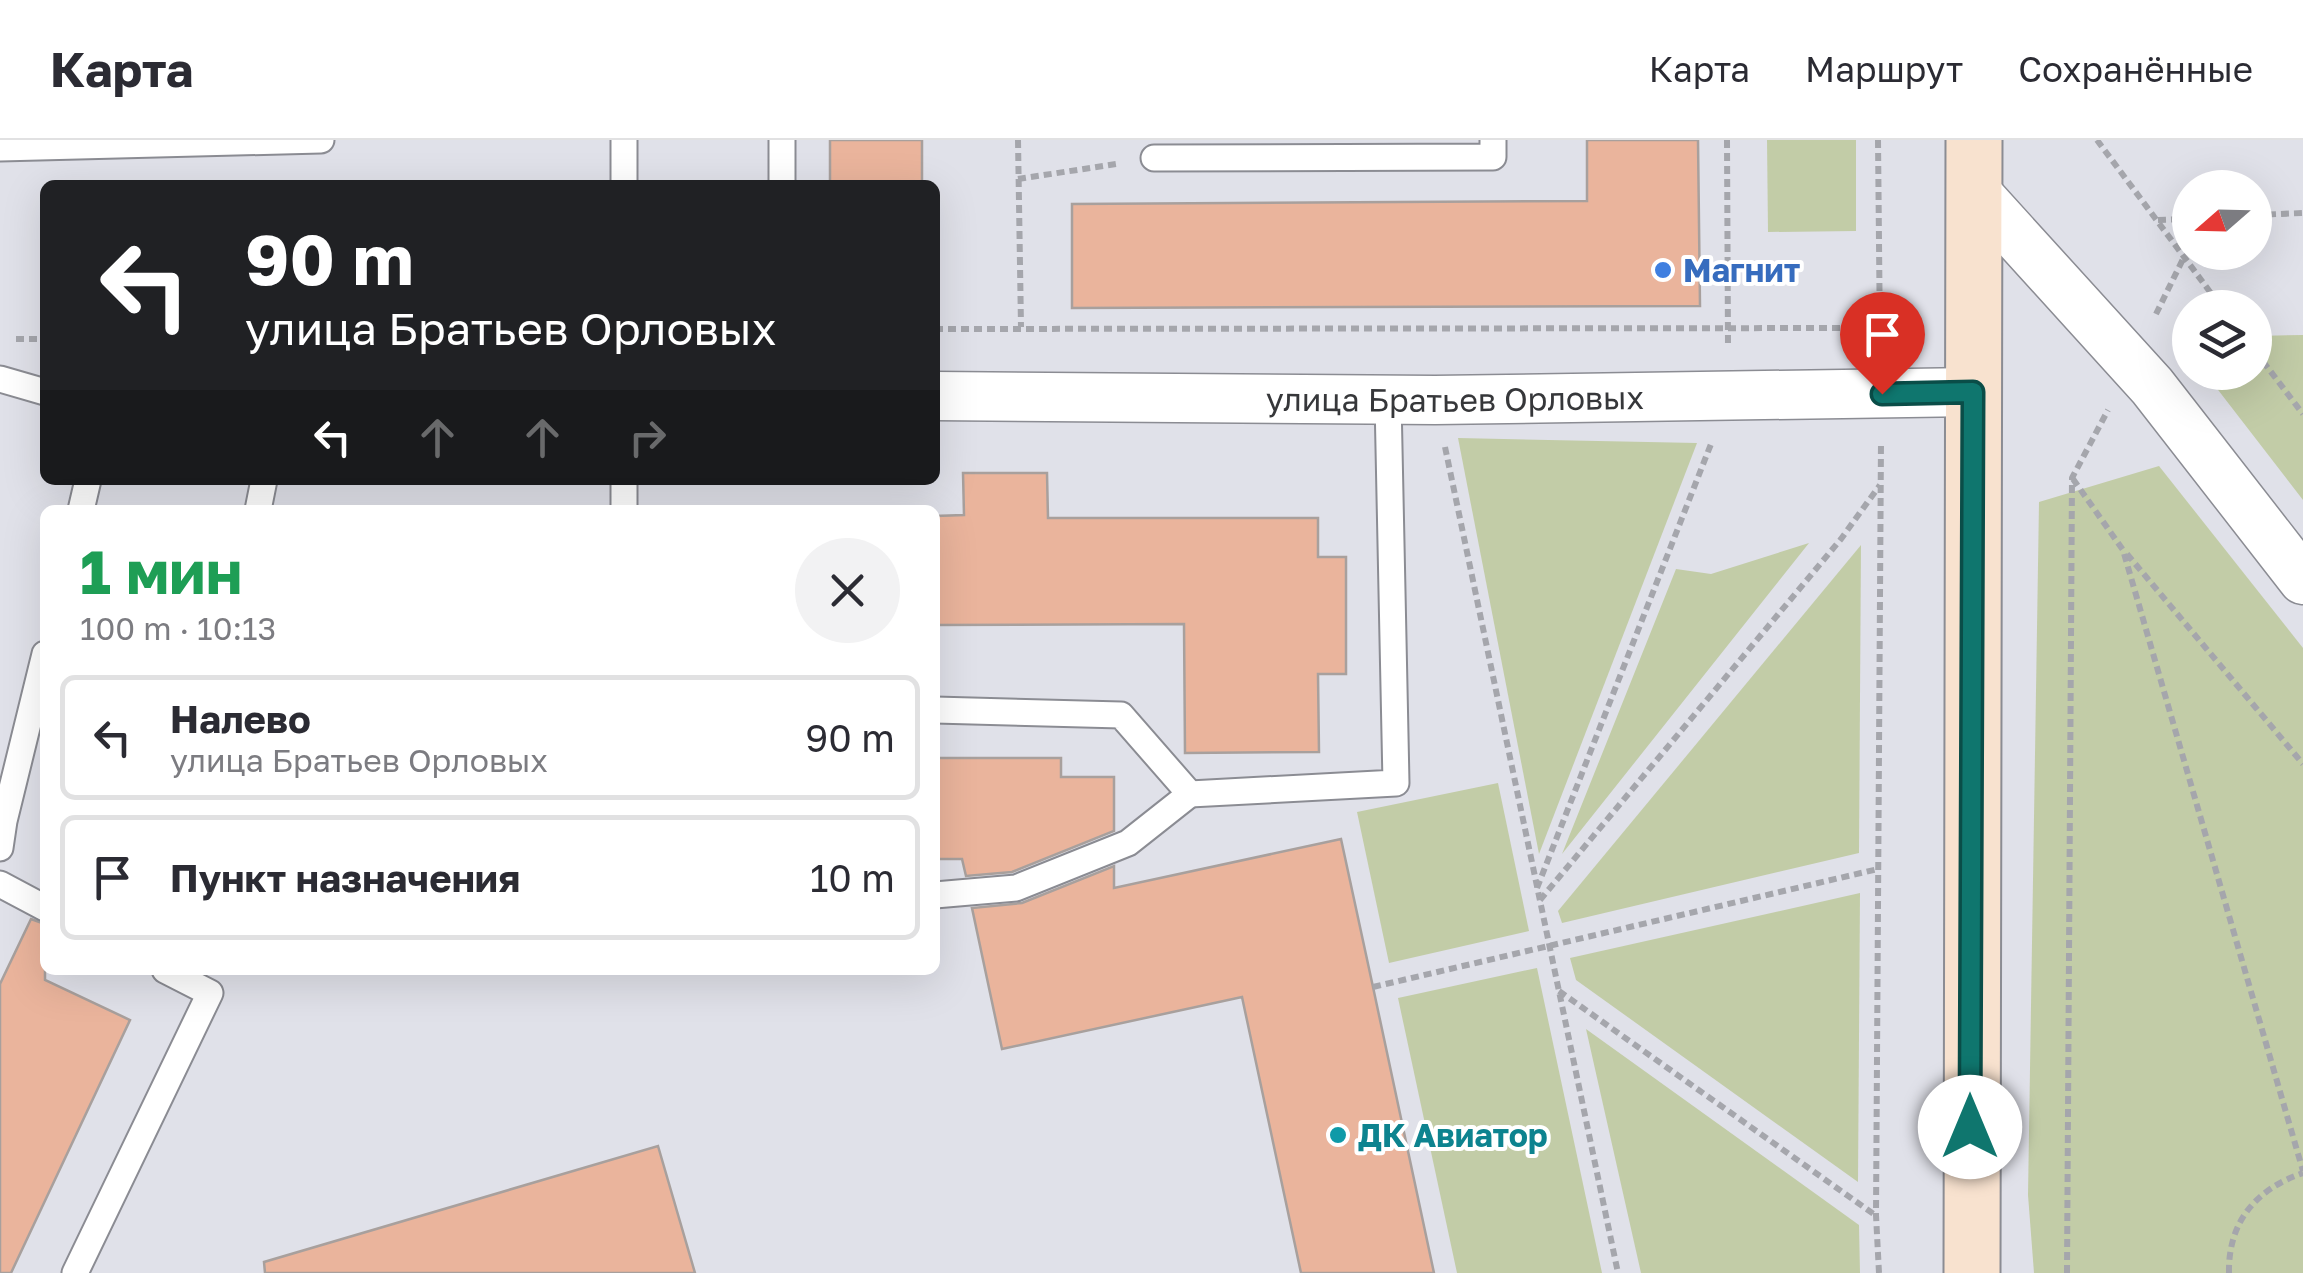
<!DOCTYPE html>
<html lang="ru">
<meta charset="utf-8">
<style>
body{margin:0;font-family:"Golos Text",sans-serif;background:#f2f2f3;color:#2b2b33;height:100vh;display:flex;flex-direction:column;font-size:38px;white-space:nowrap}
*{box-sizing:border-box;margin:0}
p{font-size:32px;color:#7c7c81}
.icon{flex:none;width:55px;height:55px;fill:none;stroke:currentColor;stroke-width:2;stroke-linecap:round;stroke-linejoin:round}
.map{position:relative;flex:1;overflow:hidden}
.sheet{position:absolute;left:40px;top:365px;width:900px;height:470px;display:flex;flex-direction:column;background:#fff;border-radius:15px;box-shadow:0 10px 40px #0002}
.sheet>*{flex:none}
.top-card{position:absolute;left:40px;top:40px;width:900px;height:305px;border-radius:15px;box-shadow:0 10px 40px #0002;background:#202124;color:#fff;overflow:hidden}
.needle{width:65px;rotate:250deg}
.buttons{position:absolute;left:2172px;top:30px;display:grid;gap:20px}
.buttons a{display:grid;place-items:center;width:100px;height:100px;border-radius:50%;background:#fff;box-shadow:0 10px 40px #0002;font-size:50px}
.pin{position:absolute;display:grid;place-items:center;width:85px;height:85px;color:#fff;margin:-102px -42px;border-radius:50% 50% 50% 0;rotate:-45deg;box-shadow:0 0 10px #0007}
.pin .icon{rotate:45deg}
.me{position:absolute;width:110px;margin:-55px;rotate:0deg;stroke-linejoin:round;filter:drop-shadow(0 0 8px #0008)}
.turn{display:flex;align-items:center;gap:35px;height:210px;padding:0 40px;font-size:45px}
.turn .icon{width:130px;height:130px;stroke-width:2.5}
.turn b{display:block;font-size:70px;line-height:85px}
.lanes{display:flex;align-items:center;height:95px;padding:0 40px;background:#0003;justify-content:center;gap:50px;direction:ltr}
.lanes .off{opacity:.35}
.round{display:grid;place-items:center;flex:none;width:105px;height:105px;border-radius:52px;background:#f2f2f3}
.head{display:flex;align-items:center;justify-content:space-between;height:170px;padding:0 40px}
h1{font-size:60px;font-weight:700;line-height:75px;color:#1e9e55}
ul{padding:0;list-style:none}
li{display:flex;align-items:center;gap:30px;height:125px;margin:0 20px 15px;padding:0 20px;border:5px solid #e1e1e2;border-radius:15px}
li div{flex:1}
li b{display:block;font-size:38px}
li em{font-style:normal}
header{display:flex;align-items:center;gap:60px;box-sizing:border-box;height:140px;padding:0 50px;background:#fff;border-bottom:2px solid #e1e1e2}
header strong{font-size:48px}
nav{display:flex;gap:55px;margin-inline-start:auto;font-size:35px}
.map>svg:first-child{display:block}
.green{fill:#c2cca7}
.building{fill:#eab49c;stroke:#a8a09d;stroke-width:2.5}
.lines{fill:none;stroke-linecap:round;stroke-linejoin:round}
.service-casing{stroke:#8b8c93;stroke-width:29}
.minor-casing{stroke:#8b8c93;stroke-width:51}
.secondary-casing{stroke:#8b8c93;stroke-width:59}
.path{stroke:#a5a6ac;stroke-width:6;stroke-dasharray:8 5;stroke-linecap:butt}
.service{stroke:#fff;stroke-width:25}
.minor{stroke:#fff;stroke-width:48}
.secondary{stroke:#f8e2cf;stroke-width:55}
.route-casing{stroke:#0a4d48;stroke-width:25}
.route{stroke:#0f766e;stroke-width:18}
.shop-dot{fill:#3f7fe0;stroke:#fff;stroke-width:4}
.culture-dot{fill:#0f9aa8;stroke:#fff;stroke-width:4}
.labels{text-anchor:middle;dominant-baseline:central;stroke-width:8;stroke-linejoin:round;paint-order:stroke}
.shop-label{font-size:32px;font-weight:bold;fill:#366cbe;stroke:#fff;text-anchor:start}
.street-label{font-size:32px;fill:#36373a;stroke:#fff}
.culture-label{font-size:32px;font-weight:bold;fill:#0d838f;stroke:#fff;text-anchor:start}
</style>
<header>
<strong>Карта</strong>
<nav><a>Карта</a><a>Маршрут</a><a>Сохранённые</a></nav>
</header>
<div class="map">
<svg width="2303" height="1133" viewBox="0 0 2303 1133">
<rect width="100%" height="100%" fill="#e0e1e9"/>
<g class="green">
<polygon points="1767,0 1856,0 1856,91 1768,92"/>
<polygon points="2303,195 2303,360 2205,233 2255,232 2255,196"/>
<polygon points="1458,298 1697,303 1539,714"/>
<polygon points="2159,326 2303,508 2303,1133 2034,1133 2028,1055 2039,362"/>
<polygon points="1809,403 1562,714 1676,429 1711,434"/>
<polygon points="1861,405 1859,713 1562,783 1558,771"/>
<polygon points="1498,643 1529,791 1389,823 1357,672"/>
<polygon points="1860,753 1858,1042 1576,840 1570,818"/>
<polygon points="1537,828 1602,1133 1457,1133 1398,858"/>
<polygon points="1586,889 1859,1085 1860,1133 1641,1133"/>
</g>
<g class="building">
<rect x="830" y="0" width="92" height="45"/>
<polygon points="1587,0 1698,0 1700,166 1072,168 1072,64 1587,61"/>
<polygon points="963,333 1047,333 1048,378 1318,378 1318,417 1346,417 1346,534 1318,534 1319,612 1185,613 1184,484 935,485 935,376 964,375"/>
<polygon points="935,618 1061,618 1061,637 1114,637 1114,691 1012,732 966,736 962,719 935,719"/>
<polygon points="1341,699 1373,847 1434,1133 1301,1133 1242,857 1002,909 972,768 1022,763 1114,726 1114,748"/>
<polygon points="31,779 45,784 45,840 130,880 11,1133 0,1133 0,844"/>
<polygon points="658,1006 695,1133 265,1133 264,1122"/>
</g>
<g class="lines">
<g class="service-casing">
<g id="service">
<polyline points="782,0 782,45"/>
<polyline points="0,8 321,0"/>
<polyline points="1154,18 1493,17 1493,0"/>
<polyline points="624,45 624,0"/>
<polyline points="0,239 45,252"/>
<polyline points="624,340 624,370"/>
<polyline points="81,370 88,340"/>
<polyline points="258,370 264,340"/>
<polyline points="935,570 1121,575 1190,654 1396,643 1388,260"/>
<polyline points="0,708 4,681 45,514"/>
<polyline points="0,744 45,768"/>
<polyline points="935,755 1016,748 1128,703 1190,654"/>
<polyline points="75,1133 210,853 165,830"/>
</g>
</g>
<g class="minor-casing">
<g id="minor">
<polyline points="1974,50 2152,246 2303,440"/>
<path id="s1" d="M 935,256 L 1435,260 L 1973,252"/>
</g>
</g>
<g class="secondary-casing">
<polyline id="secondary" points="1972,1133 1974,0"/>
</g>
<g class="path">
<polyline points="1018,0 1021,187"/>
<polyline points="1727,0 1728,205"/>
<polyline points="1878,0 1880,204"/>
<polyline points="2097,0 2222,168"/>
<polyline points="1018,39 1116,24"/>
<polyline points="2255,75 2303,73"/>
<polyline points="2158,80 2190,79"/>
<polyline points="2156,174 2184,117"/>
<polyline points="935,189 1880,188"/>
<polyline points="16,199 45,199"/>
<polyline points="2255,211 2303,274"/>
<polyline points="1445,307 1618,1133"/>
<polyline points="2073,339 2123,410 2303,1031"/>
<polyline points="2127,414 2303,624"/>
<polyline points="1537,748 1711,304"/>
<polyline points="1540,760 1841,399 1880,345"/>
<polyline points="1373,847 1878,729"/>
<polyline points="1559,851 1875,1075"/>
<polyline points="1879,1133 1876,1075 1881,301"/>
<polyline points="2067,1133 2072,338 2108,270"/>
<path d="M 2229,1133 C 2228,1082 2256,1049 2303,1033"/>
</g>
<use href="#service" class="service"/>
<use href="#minor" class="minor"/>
<use href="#secondary" class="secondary"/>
</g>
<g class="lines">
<g class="route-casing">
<polyline id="route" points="1882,254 1973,252 1970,987"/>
</g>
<use href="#route" class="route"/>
</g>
<circle class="shop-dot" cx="1663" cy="130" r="10"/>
<circle class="culture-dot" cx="1338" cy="995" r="10"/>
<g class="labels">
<g class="shop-label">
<text x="1683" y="130">Магнит</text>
</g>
<g class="street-label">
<text stroke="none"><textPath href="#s1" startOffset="520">улица Братьев Орловых</textPath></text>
</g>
<g class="culture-label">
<text x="1358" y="995">ДК Авиатор</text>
</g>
</g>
</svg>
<div class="buttons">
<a><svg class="needle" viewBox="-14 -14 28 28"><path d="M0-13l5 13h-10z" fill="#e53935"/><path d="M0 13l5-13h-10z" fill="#7c7c81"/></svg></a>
<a><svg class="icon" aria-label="layers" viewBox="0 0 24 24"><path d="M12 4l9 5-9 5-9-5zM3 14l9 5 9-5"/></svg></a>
</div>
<div class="pin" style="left:1882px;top:254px;background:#d93025"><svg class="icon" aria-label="arrive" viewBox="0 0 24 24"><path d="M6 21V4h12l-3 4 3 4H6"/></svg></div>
<svg class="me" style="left:1970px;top:987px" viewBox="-20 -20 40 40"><circle r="19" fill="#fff"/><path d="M0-13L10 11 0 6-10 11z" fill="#0f766e"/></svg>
<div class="top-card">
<div class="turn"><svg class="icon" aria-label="left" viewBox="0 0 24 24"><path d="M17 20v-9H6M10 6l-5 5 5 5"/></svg><div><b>90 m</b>улица Братьев Орловых</div></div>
<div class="lanes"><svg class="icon" aria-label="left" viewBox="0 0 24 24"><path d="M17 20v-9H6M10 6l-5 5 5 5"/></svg><svg class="icon off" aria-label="ahead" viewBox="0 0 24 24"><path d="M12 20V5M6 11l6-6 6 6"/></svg><svg class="icon off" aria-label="ahead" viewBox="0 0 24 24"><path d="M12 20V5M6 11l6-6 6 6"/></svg><svg class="icon off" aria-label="right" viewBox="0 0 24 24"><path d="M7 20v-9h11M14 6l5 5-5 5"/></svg></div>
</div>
<section class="sheet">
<div class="head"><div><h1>1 мин</h1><p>100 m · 10:13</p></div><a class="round"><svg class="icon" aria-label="close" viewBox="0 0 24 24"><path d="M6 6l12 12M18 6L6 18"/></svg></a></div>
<ul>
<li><svg class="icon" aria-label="left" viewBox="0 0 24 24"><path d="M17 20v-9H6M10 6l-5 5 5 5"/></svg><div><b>Налево</b><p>улица Братьев Орловых</p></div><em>90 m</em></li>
<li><svg class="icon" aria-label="arrive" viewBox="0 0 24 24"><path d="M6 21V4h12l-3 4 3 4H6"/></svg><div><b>Пункт назначения</b></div><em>10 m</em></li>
</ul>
</section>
</div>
